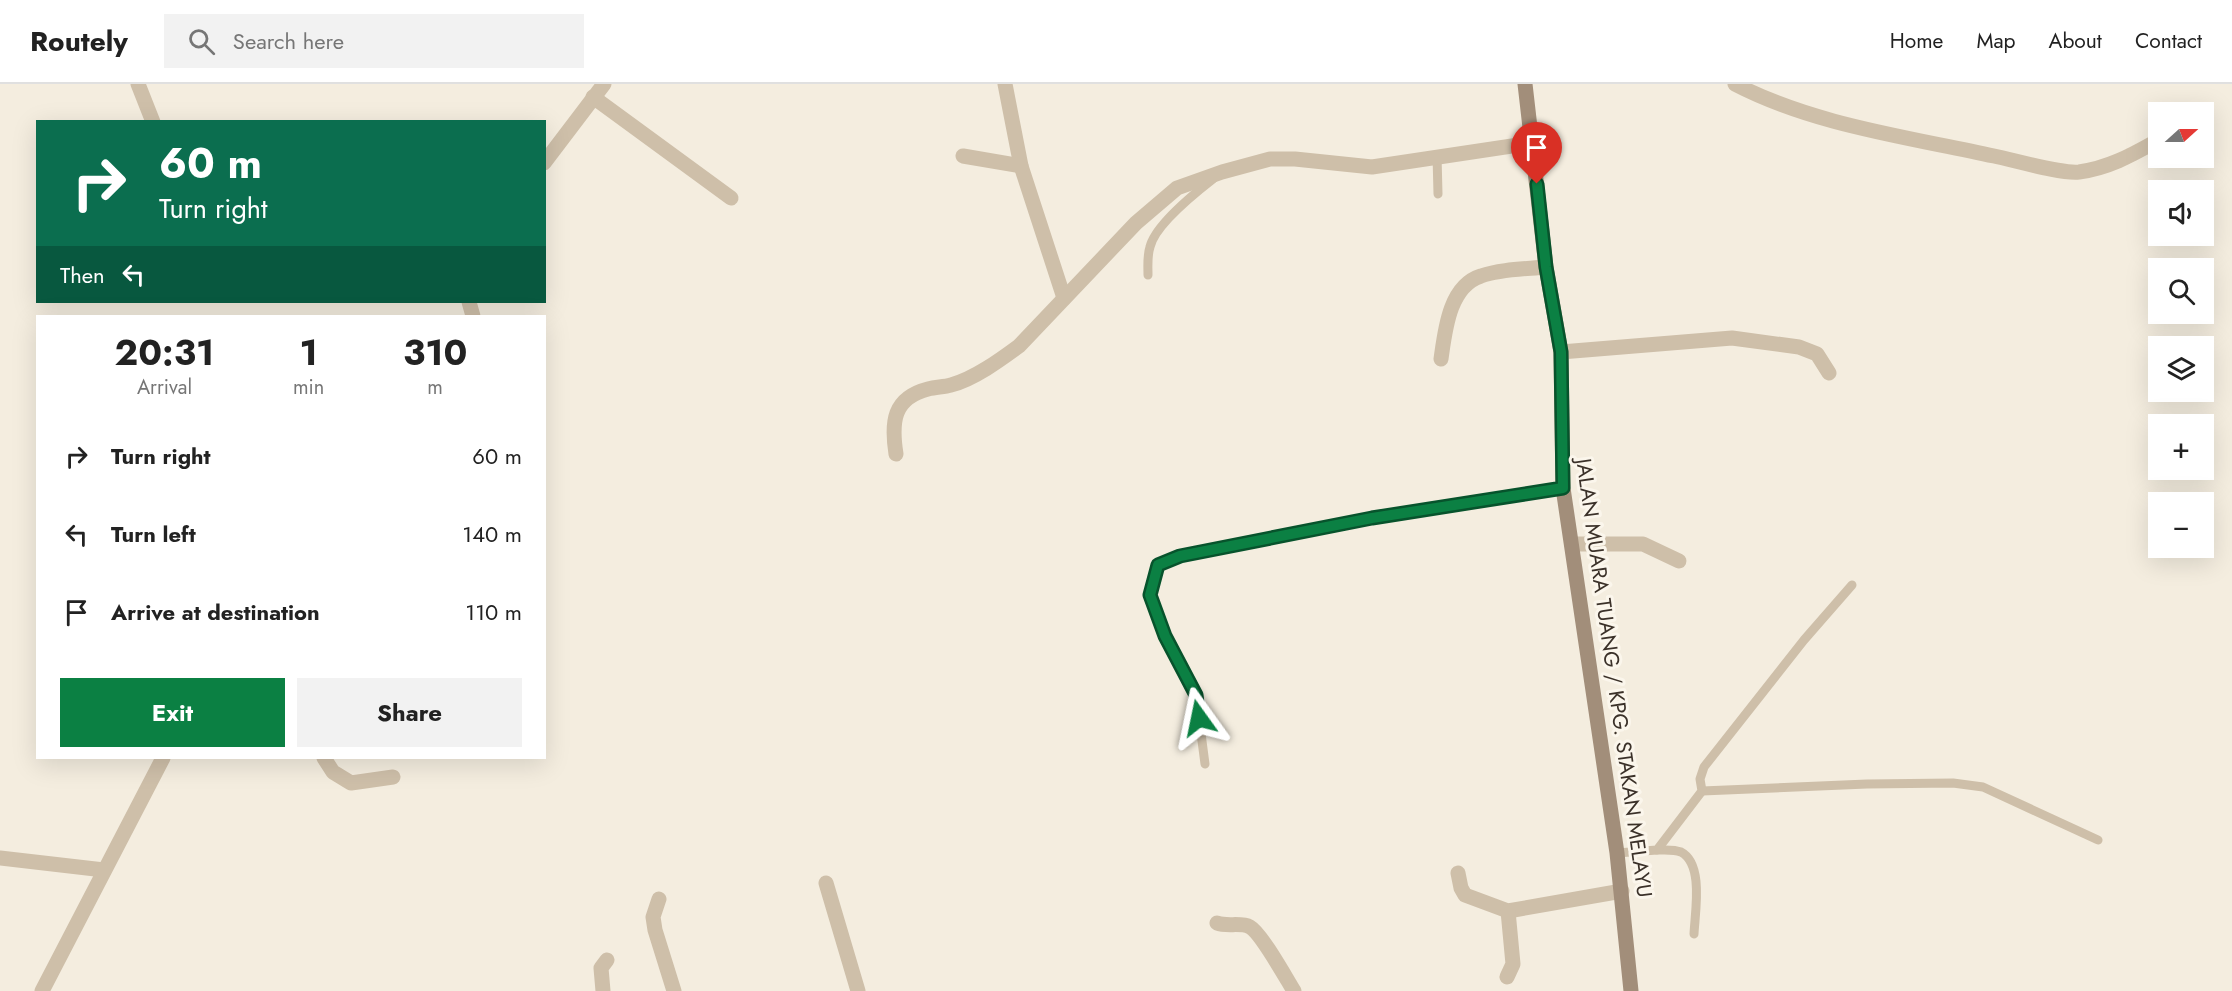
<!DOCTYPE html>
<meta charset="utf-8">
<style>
body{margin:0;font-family:Jost,sans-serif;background:#f2f2f2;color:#222;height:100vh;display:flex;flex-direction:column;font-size:22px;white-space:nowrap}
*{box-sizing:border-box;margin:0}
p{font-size:20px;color:#767676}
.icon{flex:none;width:33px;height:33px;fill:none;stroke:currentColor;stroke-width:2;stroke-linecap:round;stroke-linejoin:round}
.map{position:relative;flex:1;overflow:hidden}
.panel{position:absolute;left:36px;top:231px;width:510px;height:444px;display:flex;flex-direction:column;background:#fff;border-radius:0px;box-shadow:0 6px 24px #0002}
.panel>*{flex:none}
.banner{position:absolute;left:36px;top:36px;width:510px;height:183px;border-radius:0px;box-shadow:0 6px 24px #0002;background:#0b6e4f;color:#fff;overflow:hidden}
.needle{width:39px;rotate:69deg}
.buttons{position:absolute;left:2148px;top:18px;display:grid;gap:12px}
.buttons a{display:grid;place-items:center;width:66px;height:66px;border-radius:0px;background:#fff;box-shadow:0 6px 24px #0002;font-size:30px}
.pin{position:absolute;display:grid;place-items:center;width:51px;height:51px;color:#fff;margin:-62px -26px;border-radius:50% 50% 50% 0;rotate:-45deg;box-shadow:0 0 6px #0007}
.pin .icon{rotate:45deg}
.me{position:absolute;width:66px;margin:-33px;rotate:348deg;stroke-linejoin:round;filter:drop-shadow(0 0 4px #0008)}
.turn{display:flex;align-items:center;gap:21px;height:126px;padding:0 24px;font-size:27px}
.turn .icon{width:78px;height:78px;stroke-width:2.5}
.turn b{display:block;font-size:42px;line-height:51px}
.then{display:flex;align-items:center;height:57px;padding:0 24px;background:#0003;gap:12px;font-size:22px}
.eta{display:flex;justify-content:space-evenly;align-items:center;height:102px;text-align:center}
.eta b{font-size:36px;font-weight:700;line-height:42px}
.button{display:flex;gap:12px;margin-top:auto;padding:12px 24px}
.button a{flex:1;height:69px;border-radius:0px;background:#0b8043;color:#fff;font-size:24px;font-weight:700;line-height:69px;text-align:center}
.button a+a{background:#f2f2f2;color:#222}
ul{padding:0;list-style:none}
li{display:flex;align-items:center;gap:18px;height:78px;padding:0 24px}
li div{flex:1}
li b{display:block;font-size:22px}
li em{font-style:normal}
header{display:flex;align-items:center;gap:36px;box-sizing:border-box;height:84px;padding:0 30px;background:#fff;border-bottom:2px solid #e0e0e0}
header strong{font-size:28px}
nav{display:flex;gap:33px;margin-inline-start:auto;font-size:21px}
.search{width:420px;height:54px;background:#f2f2f2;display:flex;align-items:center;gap:15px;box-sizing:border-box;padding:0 21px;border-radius:0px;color:#767676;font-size:22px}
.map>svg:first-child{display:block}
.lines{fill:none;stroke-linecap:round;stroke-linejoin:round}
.lane{stroke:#cebfa9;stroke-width:9}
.street{stroke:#cebfa9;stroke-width:15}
.secondary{stroke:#a28e7a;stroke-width:15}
.route-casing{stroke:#07532c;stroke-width:15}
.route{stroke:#0b8043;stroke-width:10}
.labels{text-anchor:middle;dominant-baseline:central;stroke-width:6;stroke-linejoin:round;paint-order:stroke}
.street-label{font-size:21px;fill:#3b3129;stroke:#fbf6ec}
</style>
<header>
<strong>Routely</strong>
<div class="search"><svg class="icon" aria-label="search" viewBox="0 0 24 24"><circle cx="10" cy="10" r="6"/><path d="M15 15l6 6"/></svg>Search here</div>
<nav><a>Home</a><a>Map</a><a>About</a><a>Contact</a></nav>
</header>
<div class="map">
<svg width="2232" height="907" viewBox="0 0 2232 907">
<rect width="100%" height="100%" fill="#f4eddf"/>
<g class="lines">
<g class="lane">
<polyline points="1437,71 1438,110"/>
<path d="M 1148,191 C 1148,182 1147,172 1150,163 C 1155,141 1195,109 1213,95"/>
<polyline points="1205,680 1196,611 1165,552 1150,511 1158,481 1180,472 1372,434 1563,404"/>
<polyline points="1702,707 1867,700 1953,699 1983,703 2098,756"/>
<path d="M 1657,766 C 1663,766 1674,765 1681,768 C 1704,780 1695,828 1694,850"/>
<polyline points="1617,769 1657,766 1702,707 1700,695 1704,683 1804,556 1852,501"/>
</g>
<g class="street">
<polyline points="138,0 153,38"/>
<polyline points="1005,0 1021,82 1064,214"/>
<path d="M 1735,0 C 1814,41 1908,53 1994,72 C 2014,76 2061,90 2079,88 C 2108,84 2130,72 2155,58"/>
<polyline points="593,13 731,114"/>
<polyline points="963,72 1021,82"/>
<polyline points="544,79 604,0"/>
<polyline points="469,218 473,232"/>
<polyline points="1561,268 1732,254 1799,263 1817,270 1829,289"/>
<path d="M 1441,275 C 1445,247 1449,202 1481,192 C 1501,185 1526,185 1546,183"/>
<path d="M 896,370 C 891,338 893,314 928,305 C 936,303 944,303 951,301 C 974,295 1000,276 1019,262 L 1136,139 L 1177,104 L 1222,88 L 1270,75 L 1295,75 L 1372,83 L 1532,59"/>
<polyline points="1572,460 1643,460 1679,477"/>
<polyline points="324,674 333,688 351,699 393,693"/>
<polyline points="0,774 104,786"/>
<polyline points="1458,789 1461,804 1465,811 1508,827 1622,807"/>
<polyline points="826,799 858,907"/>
<polyline points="659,815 653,833 655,846 674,907"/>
<path d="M 1217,839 C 1227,843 1241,838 1250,843 C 1261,849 1286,894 1294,907"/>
<polyline points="1507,893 1513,880 1508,827"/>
<polyline points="42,907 163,674"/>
<polyline points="603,907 601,884 607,876"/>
</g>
<polyline class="secondary" points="1525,0 1546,183 1561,268 1563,404 1617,769 1631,907"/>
</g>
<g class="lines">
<g class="route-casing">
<polyline id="route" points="1199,634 1196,611 1165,552 1150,511 1158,481 1180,472 1372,434 1563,404 1561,268 1546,183 1537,100"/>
</g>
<use href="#route" class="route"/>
</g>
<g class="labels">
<g class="street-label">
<text transform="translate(1614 594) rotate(82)">JALAN MUARA TUANG / KPG. STAKAN MELAYU</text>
</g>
</g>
</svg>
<div class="buttons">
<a><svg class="needle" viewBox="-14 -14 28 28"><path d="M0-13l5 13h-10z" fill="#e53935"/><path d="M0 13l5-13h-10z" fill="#767676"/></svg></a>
<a><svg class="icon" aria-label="sound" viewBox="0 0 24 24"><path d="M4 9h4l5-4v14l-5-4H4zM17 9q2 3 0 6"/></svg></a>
<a><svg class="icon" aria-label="search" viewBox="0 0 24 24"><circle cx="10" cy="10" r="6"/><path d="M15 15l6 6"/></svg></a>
<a><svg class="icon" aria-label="layers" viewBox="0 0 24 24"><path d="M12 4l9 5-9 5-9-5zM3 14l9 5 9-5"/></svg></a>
<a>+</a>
<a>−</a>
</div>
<div class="pin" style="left:1537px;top:100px;background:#d93025"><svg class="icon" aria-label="arrive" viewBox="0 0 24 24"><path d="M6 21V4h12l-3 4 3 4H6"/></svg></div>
<svg class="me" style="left:1199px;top:634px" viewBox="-20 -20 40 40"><path d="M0-17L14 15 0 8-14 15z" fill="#0b8043" stroke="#fff" stroke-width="4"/></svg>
<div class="banner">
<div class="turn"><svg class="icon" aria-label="right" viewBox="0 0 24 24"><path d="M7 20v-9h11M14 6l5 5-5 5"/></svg><div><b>60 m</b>Turn right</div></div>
<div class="then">Then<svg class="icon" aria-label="left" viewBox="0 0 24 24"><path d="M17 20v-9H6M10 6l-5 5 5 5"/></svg></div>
</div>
<section class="panel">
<div class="eta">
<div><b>20:31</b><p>Arrival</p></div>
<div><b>1</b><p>min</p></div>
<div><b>310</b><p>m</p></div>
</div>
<ul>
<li><svg class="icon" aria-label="right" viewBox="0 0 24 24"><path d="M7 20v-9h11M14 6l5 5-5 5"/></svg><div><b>Turn right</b></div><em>60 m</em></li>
<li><svg class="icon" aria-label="left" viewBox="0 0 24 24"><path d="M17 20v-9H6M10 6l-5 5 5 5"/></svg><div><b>Turn left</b></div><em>140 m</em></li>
<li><svg class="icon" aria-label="arrive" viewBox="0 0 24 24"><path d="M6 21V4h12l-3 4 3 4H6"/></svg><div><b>Arrive at destination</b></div><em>110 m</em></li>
</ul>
<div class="button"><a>Exit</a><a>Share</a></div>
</section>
</div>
